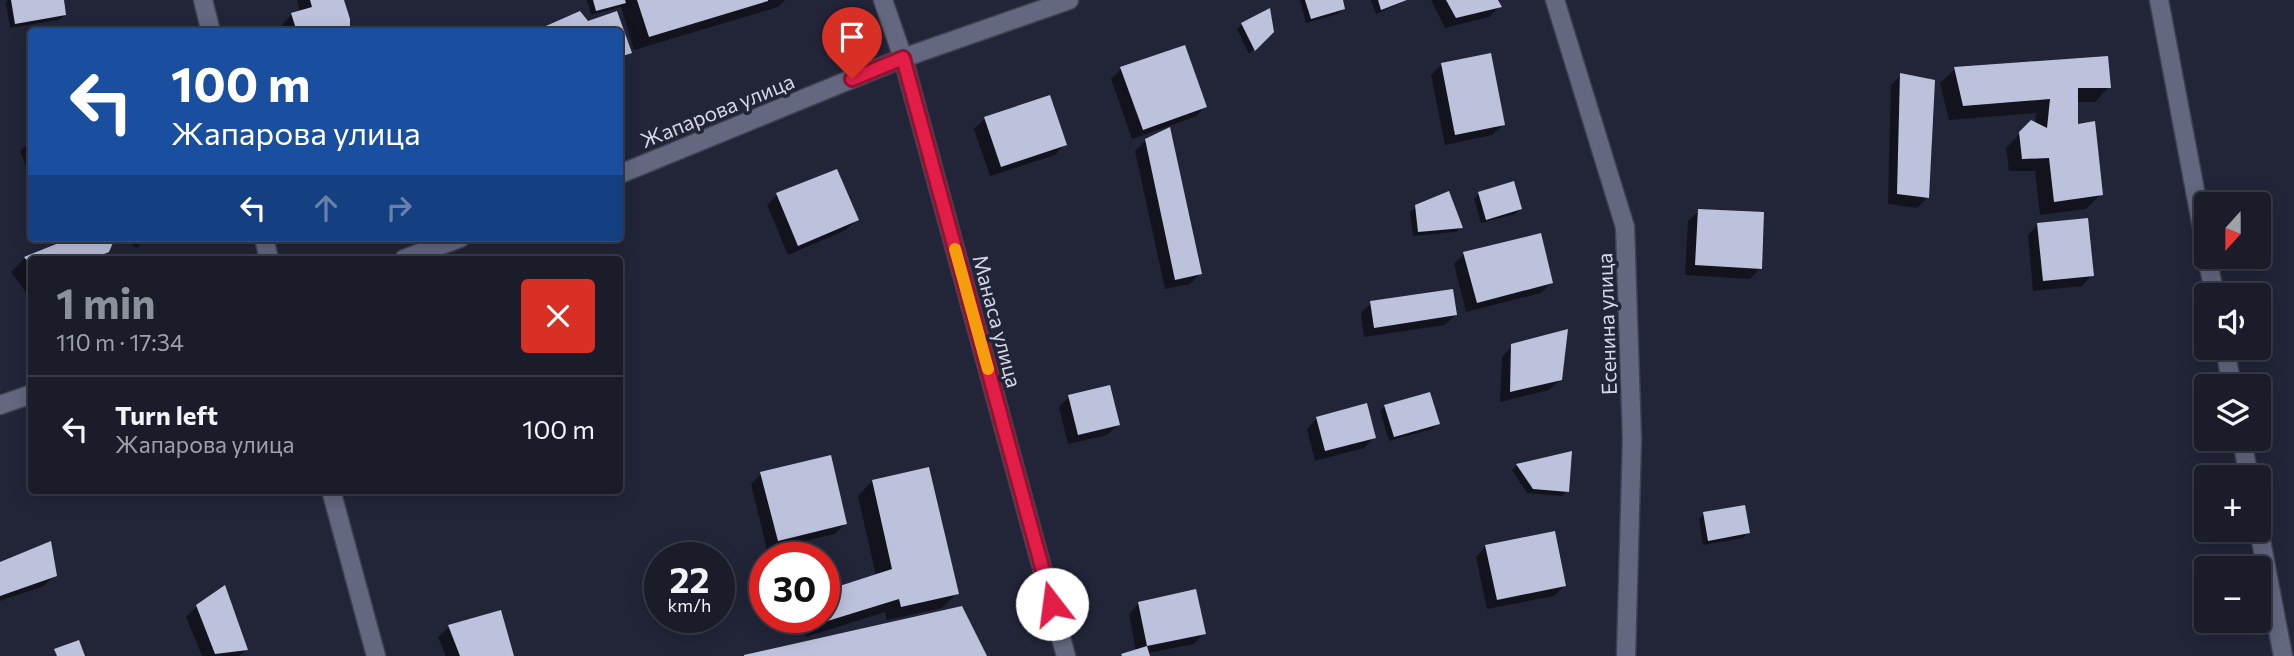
<!DOCTYPE html>
<meta charset="utf-8">
<style>
body{margin:0;font-family:Commissioner,sans-serif;background:#232532;color:#f1f3f6;height:100vh;display:flex;flex-direction:column;font-size:26px;white-space:nowrap}
*{box-sizing:border-box;margin:0}
p{font-size:23px;color:#9fa1a8}
.icon{flex:none;width:38px;height:38px;fill:none;stroke:currentColor;stroke-width:2;stroke-linecap:round;stroke-linejoin:round}
.map{position:relative;flex:1;overflow:hidden}
.details{position:absolute;left:28px;top:256px;width:595px;height:238px;display:flex;flex-direction:column;background:#1a1c2a;border-radius:7px;box-shadow:0 4px 18px #0003,0 0 0 2px #383a47}
.details>*{flex:none}
.banner{position:absolute;left:28px;top:28px;width:595px;height:214px;border-radius:7px;box-shadow:0 4px 18px #0003,0 0 0 2px #383a47;background:#1a4fa0;color:#fff;overflow:hidden}
.needle{width:46px;rotate:201deg}
.buttons{position:absolute;left:2194px;top:192px;display:grid;gap:14px}
.buttons a{display:grid;place-items:center;width:77px;height:77px;border-radius:7px;background:#1a1c2a;box-shadow:0 4px 18px #0003,0 0 0 2px #383a47;font-size:35px}
.speed{position:absolute;left:644px;top:542px;display:flex;gap:14px;font-size:35px;font-weight:700;text-align:center}
.speed>*{display:grid;place-content:center;width:91px;height:91px;border-radius:50%;background:#1a1c2a;box-shadow:0 4px 18px #0003,0 0 0 2px #383a47;line-height:1}
.speed small{font-size:18px;font-weight:400}
.speed .limit{border:10px solid #d22;background:#fff;color:#111}
.pin{position:absolute;display:grid;place-items:center;width:60px;height:60px;color:#fff;margin:-72px -30px;border-radius:50% 50% 50% 0;rotate:-45deg;box-shadow:0 0 7px #0007}
.pin .icon{rotate:45deg}
.me{position:absolute;width:77px;margin:-38px;rotate:345deg;stroke-linejoin:round;filter:drop-shadow(0 0 5px #0008)}
.turn{display:flex;align-items:center;gap:24px;height:147px;padding:0 28px;font-size:32px}
.turn .icon{width:91px;height:91px;stroke-width:2.5}
.turn b{display:block;font-size:49px;line-height:60px}
.lanes{display:flex;align-items:center;height:66px;padding:0 28px;background:#0003;justify-content:center;gap:35px;direction:ltr}
.lanes .off{opacity:.35}
.round{display:grid;place-items:center;flex:none;width:74px;height:74px;border-radius:7px;background:#232532}
.headline{display:flex;align-items:center;justify-content:space-between;height:119px;padding:0 28px}
h1{font-size:42px;font-weight:700;line-height:52px;color:#8c9099}
ul{padding:0;list-style:none}
li{display:flex;align-items:center;gap:21px;height:105px;padding:0 28px;border-top:2px solid #383a47}
li div{flex:1}
li b{display:block;font-size:26px}
li em{font-style:normal}
.map>svg:first-child{display:block}
.shadow{fill:#0007}
.building{fill:#bdc2dc}
.lines{fill:none;stroke-linecap:round;stroke-linejoin:round}
.minor-casing{stroke:#404252;stroke-width:21}
.minor{stroke:#63677f;stroke-width:18}
.route-casing{stroke:#92132f;stroke-width:18}
.route{stroke:#e11d48;stroke-width:12}
.slow{stroke:#f59e0b;stroke-width:12}
.labels{text-anchor:middle;dominant-baseline:central;stroke-width:7;stroke-linejoin:round;paint-order:stroke}
.street-label{font-size:21px;fill:#d5d7e4;stroke:#222538}
</style>
<div class="map">
<svg width="2294" height="656" viewBox="0 0 2294 656">
<rect width="100%" height="100%" fill="#222538"/>
<g class="shadow">
<polygon points="8,0 62,0 65,15 59,20 10,28 6,3"/>
<polygon points="297,0 342,0 348,32 284,32 282,25 292,14 300,12"/>
<polygon points="587,0 785,0 778,7 634,50 621,7 591,15"/>
<polygon points="1341,0 1343,9 1338,14 1306,23 1300,0"/>
<polygon points="1371,0 1408,0 1376,14"/>
<polygon points="1431,0 1496,0 1500,6 1489,17 1445,28"/>
<polygon points="580,13 587,23 616,13 630,53 620,60 620,32 539,32"/>
<polygon points="1242,24 1272,31 1249,54 1237,29"/>
<polygon points="1441,65 1503,125 1492,135 1445,145 1431,75"/>
<polygon points="1121,69 1205,107 1195,117 1132,139 1111,79"/>
<polygon points="1955,69 2109,87 2095,102 2076,102 2076,126 2101,194 2086,209 2040,215 2035,171 2009,171 2006,148 2031,122 2035,124 2036,113 1949,120 1940,83"/>
<polygon points="1901,75 1927,198 1917,208 1888,204 1891,85"/>
<polygon points="985,118 1065,144 1055,155 990,176 974,129"/>
<polygon points="32,139 32,183 20,151"/>
<polygon points="1146,140 1200,274 1190,284 1165,289 1135,151"/>
<polygon points="1479,194 1520,209 1515,214 1481,223 1474,199"/>
<polygon points="777,195 857,220 846,230 788,255 767,205"/>
<polygon points="1416,207 1461,228 1456,232 1413,236 1410,212"/>
<polygon points="1699,211 1760,268 1750,279 1685,275 1688,221"/>
<polygon points="2038,224 2092,275 2082,286 2033,291 2028,235"/>
<polygon points="52,238 113,238 107,251 99,259 32,259 32,292 27,294 11,272 25,258 55,247"/>
<polygon points="123,238 147,238 137,248"/>
<polygon points="1464,254 1552,282 1541,293 1466,312 1454,264"/>
<polygon points="1371,303 1455,315 1445,325 1364,337 1361,313"/>
<polygon points="1512,346 1560,380 1549,390 1500,402 1502,357"/>
<polygon points="1069,397 1118,425 1107,435 1068,444 1059,407"/>
<polygon points="1385,406 1438,424 1432,429 1389,441 1380,411"/>
<polygon points="1317,418 1374,437 1364,448 1315,461 1307,429"/>
<polygon points="1570,453 1567,491 1562,496 1527,493 1512,470 1517,466"/>
<polygon points="761,474 845,524 835,534 767,550 751,484"/>
<polygon points="872,481 957,593 942,608 887,620 885,612 806,637 800,618 824,618 876,576 858,496"/>
<polygon points="1704,514 1748,532 1743,538 1703,545 1699,519"/>
<polygon points="1486,546 1564,586 1554,596 1487,609 1476,557"/>
<polygon points="0,563 55,575 44,586 0,601"/>
<polygon points="1139,603 1204,633 1194,644 1148,653 1148,656 1121,656 1136,651 1129,614"/>
<polygon points="197,606 246,650 239,656 202,656 186,617"/>
<polygon points="500,612 512,656 446,656 438,637 449,627"/>
</g>
<g class="building">
<polygon points="11,0 64,0 66,15 15,24"/>
<polygon points="310,0 344,0 350,19 350,32 297,32 291,13 312,7"/>
<polygon points="593,0 625,0 626,3 596,11"/>
<polygon points="637,0 768,0 768,1 649,37"/>
<polygon points="1305,0 1343,0 1345,9 1311,19"/>
<polygon points="1378,0 1407,0 1381,10"/>
<polygon points="1446,0 1498,0 1502,7 1456,18"/>
<polygon points="1270,8 1274,32 1255,51 1241,23"/>
<polygon points="580,11 588,21 617,11 632,53 620,57 620,32 540,32 539,29"/>
<polygon points="1185,45 1207,107 1143,130 1120,67"/>
<polygon points="1491,53 1505,125 1455,135 1441,63"/>
<polygon points="2108,56 2111,88 2078,88 2078,124 2095,121 2103,195 2054,202 2049,158 2022,159 2019,132 2031,120 2047,128 2050,99 1963,106 1954,67"/>
<polygon points="1900,73 1935,80 1929,198 1897,194"/>
<polygon points="1050,95 1067,145 1001,167 984,117"/>
<polygon points="1170,127 1202,274 1175,280 1145,139"/>
<polygon points="837,169 859,220 798,246 776,193"/>
<polygon points="1514,181 1522,209 1486,220 1478,192"/>
<polygon points="1449,191 1463,228 1418,232 1415,205"/>
<polygon points="1698,209 1764,212 1762,269 1695,265"/>
<polygon points="2088,218 2094,276 2043,281 2037,223"/>
<polygon points="1541,233 1553,283 1477,303 1463,252"/>
<polygon points="115,238 109,252 92,259 32,259 32,266 24,257 71,238"/>
<polygon points="1453,289 1457,315 1374,328 1370,301"/>
<polygon points="1568,329 1562,380 1510,392 1511,344"/>
<polygon points="1110,385 1120,425 1078,435 1068,395"/>
<polygon points="1430,392 1440,424 1394,437 1384,405"/>
<polygon points="1367,403 1376,438 1325,451 1316,417"/>
<polygon points="1572,451 1569,492 1533,489 1516,464"/>
<polygon points="831,455 847,524 778,541 760,472"/>
<polygon points="929,467 959,594 901,607 899,599 821,623 819,618 824,618 824,591 892,569 872,480"/>
<polygon points="1745,505 1750,533 1708,541 1703,512"/>
<polygon points="1555,531 1566,586 1497,600 1485,545"/>
<polygon points="51,541 57,576 0,596 0,562"/>
<polygon points="225,585 248,650 215,654 196,605"/>
<polygon points="1196,589 1206,634 1147,646 1138,602"/>
<polygon points="962,606 987,656 744,656 744,655"/>
<polygon points="501,610 514,656 460,656 448,625"/>
<polygon points="79,640 85,656 57,656 54,649"/>
<polygon points="1147,646 1150,656 1122,656 1121,654"/>
</g>
<g class="lines">
<g class="minor-casing">
<g id="minor">
<polyline points="203,0 211,32"/>
<polyline points="883,0 903,58 1066,656"/>
<polyline points="1555,0 1625,227 1632,439 1626,656"/>
<polyline points="2159,0 2207,254"/>
<polyline points="620,174 903,58 1069,0"/>
<polyline points="264,238 269,259"/>
<polyline points="2207,257 2215,296"/>
<polyline points="404,259 460,238"/>
<polyline points="2225,348 2232,387"/>
<polyline points="0,405 32,394"/>
<polyline points="2242,439 2249,478"/>
<polyline points="331,490 376,656"/>
<polyline points="2259,530 2283,656"/>
</g>
</g>
<use href="#minor" class="minor"/>
</g>
<g class="lines">
<g class="route-casing">
<polyline id="route" points="852,79 903,58 1052,604"/>
</g>
<use href="#route" class="route"/>
<polyline class="slow" points="955,249 988,369"/>
</g>
<g class="labels">
<g class="street-label">
<text transform="translate(717 110) rotate(-22)">Жапарова улица</text>
<text transform="translate(998 321) rotate(75)">Манаса улица</text>
<text transform="translate(1606 324) rotate(-92)">Есенина улица</text>
</g>
</g>
</svg>
<div class="buttons">
<a><svg class="needle" viewBox="-14 -14 28 28"><path d="M0-13l5 13h-10z" fill="#e53935"/><path d="M0 13l5-13h-10z" fill="#9fa1a8"/></svg></a>
<a><svg class="icon" aria-label="sound" viewBox="0 0 24 24"><path d="M4 9h4l5-4v14l-5-4H4zM17 9q2 3 0 6"/></svg></a>
<a><svg class="icon" aria-label="layers" viewBox="0 0 24 24"><path d="M12 4l9 5-9 5-9-5zM3 14l9 5 9-5"/></svg></a>
<a>+</a>
<a>−</a>
</div>
<div class="speed"><div>22<small>km/h</small></div><div class="limit">30</div></div>
<div class="pin" style="left:852px;top:79px;background:#d93025"><svg class="icon" aria-label="arrive" viewBox="0 0 24 24"><path d="M6 21V4h12l-3 4 3 4H6"/></svg></div>
<svg class="me" style="left:1052px;top:604px" viewBox="-20 -20 40 40"><circle r="19" fill="#fff"/><path d="M0-13L10 11 0 6-10 11z" fill="#e11d48"/></svg>
<div class="banner">
<div class="turn"><svg class="icon" aria-label="left" viewBox="0 0 24 24"><path d="M17 20v-9H6M10 6l-5 5 5 5"/></svg><div><b>100 m</b>Жапарова улица</div></div>
<div class="lanes"><svg class="icon" aria-label="left" viewBox="0 0 24 24"><path d="M17 20v-9H6M10 6l-5 5 5 5"/></svg><svg class="icon off" aria-label="ahead" viewBox="0 0 24 24"><path d="M12 20V5M6 11l6-6 6 6"/></svg><svg class="icon off" aria-label="right" viewBox="0 0 24 24"><path d="M7 20v-9h11M14 6l5 5-5 5"/></svg></div>
</div>
<section class="details">
<div class="headline"><div><h1>1 min</h1><p>110 m · 17:34</p></div><a class="round" style="background:#d93025;color:#fff"><svg class="icon" aria-label="close" viewBox="0 0 24 24"><path d="M6 6l12 12M18 6L6 18"/></svg></a></div>
<ul>
<li><svg class="icon" aria-label="left" viewBox="0 0 24 24"><path d="M17 20v-9H6M10 6l-5 5 5 5"/></svg><div><b>Turn left</b><p>Жапарова улица</p></div><em>100 m</em></li>
</ul>
</section>
</div>
